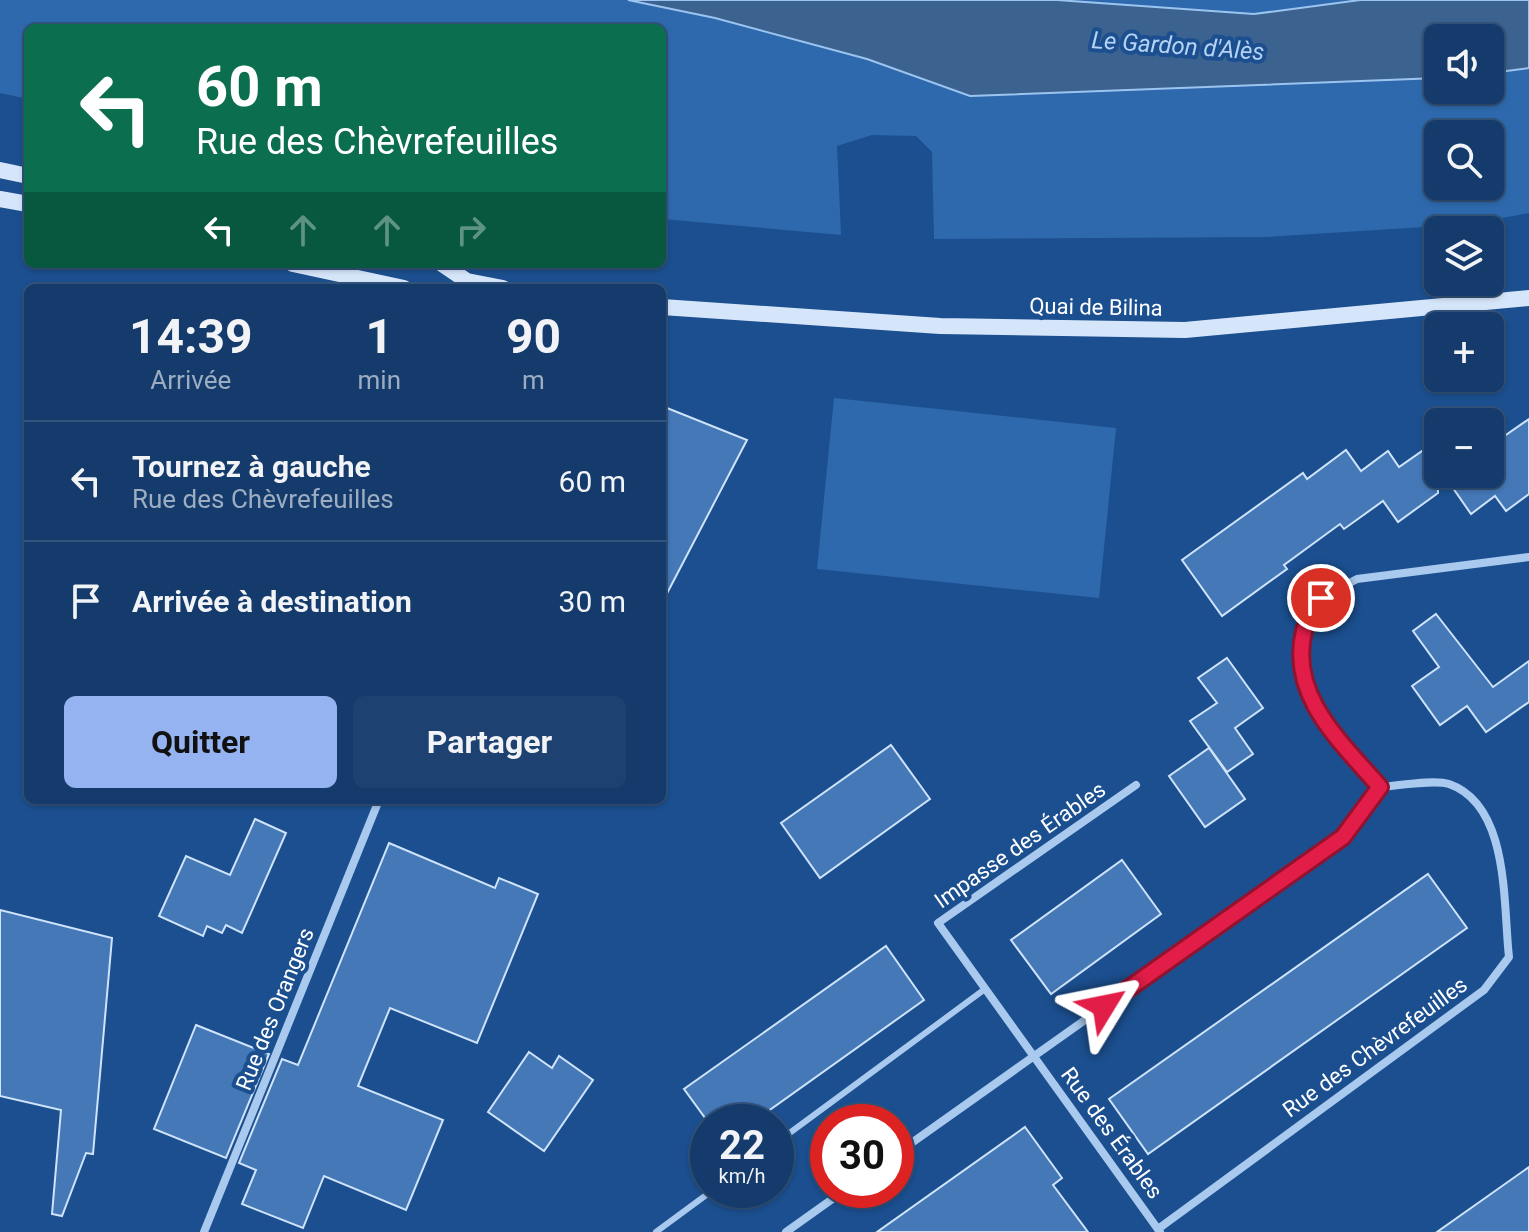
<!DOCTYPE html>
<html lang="fr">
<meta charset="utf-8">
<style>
body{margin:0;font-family:Roboto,sans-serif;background:#1d4271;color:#f1f3f6;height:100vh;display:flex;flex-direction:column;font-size:30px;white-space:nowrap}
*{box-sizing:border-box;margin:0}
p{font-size:26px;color:#9dadc1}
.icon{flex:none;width:44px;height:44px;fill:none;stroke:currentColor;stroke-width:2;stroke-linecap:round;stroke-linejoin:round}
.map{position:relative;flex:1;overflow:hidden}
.side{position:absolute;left:24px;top:284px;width:642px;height:520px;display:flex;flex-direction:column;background:#143b6b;border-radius:12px;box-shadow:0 2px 6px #0004,0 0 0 2px #33557e}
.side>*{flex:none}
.top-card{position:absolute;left:24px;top:24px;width:642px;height:244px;border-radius:12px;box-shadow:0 2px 6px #0004,0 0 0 2px #33557e;background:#0b6e4f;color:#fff;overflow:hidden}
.buttons{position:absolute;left:1424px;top:24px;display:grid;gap:16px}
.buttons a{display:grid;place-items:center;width:80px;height:80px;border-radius:12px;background:#143b6b;box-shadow:0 2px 6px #0004,0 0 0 2px #33557e;font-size:40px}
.speed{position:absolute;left:690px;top:1104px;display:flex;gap:16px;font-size:40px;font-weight:700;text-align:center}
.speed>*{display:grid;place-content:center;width:104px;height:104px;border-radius:50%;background:#143b6b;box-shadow:0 2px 6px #0004,0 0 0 2px #33557e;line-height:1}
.speed small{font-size:20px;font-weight:400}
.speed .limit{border:12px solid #d22;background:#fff;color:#111}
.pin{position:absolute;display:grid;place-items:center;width:68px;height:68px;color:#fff;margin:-34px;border:4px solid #fff;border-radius:50%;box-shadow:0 2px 8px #0007}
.me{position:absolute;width:88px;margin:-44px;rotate:55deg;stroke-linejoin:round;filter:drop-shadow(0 0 6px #0008)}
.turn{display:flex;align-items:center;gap:28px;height:168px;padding:0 40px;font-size:36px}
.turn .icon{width:104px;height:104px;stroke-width:2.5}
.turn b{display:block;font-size:56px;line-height:68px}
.lanes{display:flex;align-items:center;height:76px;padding:0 40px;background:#0003;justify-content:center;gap:40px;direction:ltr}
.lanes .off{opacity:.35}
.eta{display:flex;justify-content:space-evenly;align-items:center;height:136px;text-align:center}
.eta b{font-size:48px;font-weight:700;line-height:56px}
.action{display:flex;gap:16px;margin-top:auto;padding:16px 40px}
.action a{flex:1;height:92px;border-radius:12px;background:#95b2f1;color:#111;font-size:32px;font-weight:700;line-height:92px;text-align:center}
.action a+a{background:#1d4271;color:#f1f3f6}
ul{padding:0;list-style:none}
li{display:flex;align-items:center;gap:24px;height:120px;padding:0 40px;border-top:2px solid #33557e}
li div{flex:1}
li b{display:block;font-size:30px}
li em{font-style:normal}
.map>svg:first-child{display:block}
.green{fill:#2e69ad;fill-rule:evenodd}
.water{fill:#3c6290;stroke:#9cc4f0;stroke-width:2}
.building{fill:#4478b7;stroke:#cfe3fa;stroke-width:2}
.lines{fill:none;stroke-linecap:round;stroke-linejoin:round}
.lane{stroke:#a9c9ee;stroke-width:6}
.street{stroke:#a9c9ee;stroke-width:8}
.secondary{stroke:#d6e6fa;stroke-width:16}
.route-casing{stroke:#92132f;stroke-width:20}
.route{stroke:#e11d48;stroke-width:14}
.labels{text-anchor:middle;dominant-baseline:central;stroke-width:8;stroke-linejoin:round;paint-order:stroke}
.street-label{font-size:22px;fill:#fff;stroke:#1b4f8f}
.water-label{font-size:24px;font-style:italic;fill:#b5d3f5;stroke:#1b4f8f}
</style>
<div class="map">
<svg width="1529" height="1232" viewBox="0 0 1529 1232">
<rect width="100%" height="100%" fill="#1b4f8f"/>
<g class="green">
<path d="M 0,0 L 628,0 L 715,18 L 867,59 L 970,96 L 1438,78 L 1438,90 L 1490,90 L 1490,73 L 1529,68 L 1529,213 L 1471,224 L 1268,237 L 934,239 L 932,152 L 916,136 L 872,135 L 837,146 L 841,235 L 662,219 L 662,28 L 28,28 L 28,99 L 0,93 ZM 1438,134 L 1490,134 L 1490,186 L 1438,186 Z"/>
<polygon points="1057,0 1360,0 1254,14"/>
<polygon points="834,398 1116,428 1099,598 817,569"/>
</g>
<polygon class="water" points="628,0 1057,0 1254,14 1360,0 1529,0 1529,68 1490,73 1490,38 1438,38 1438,78 970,96 867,59 715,18"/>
<g class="building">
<polygon points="662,406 747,440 662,603"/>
<polygon points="1529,419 1529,494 1506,511 1495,496 1471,514 1446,478 1452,474 1490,474 1490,446"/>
<polygon points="1425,449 1438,467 1438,493 1398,522 1383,501 1344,529 1340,524 1284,565 1287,569 1222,616 1182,560 1303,473 1307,479 1346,450 1361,471 1388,451 1399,467"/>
<polygon points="1436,614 1493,687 1529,661 1529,702 1486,732 1467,706 1440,725 1412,686 1439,667 1413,631"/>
<polygon points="1227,658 1263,708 1235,728 1253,754 1227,772 1190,721 1217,703 1198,678"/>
<polygon points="891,745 930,799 820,878 781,823"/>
<polygon points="1209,748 1245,799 1205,827 1169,776"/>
<polygon points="255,819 286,833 242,933 226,925 222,933 207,926 203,936 159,916 186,856 230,875"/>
<polygon points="389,843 495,888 499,878 538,894 477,1043 390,1008 358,1086 443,1120 406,1210 324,1176 303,1228 242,1204 256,1170 239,1163 282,1059 298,1065"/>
<polygon points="1122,860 1161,914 1051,994 1011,940"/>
<polygon points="1428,874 1467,928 1148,1154 1109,1099"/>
<polygon points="0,910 112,938 93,1154 86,1153 62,1216 52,1214 61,1110 0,1096"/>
<polygon points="886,946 924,1000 753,1122 708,1122 684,1089"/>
<polygon points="196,1025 269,1054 226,1158 154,1129"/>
<polygon points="529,1052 552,1068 559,1056 593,1080 544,1151 488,1112"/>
<polygon points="1025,1127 1062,1178 1053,1185 1088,1232 877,1232"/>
<polygon points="1529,1167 1529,1232 1437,1232"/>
</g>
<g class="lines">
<g class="lane">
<polyline points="776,1143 985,989"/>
<polyline points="656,1232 713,1190"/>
</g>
<g class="street">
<polyline points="1136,785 938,923 1160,1232"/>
<polyline points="1380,787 1315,712 1303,670 1304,631 1321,598 1357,579 1529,557"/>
<path d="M 896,1154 L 1343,837 L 1380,787 C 1396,786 1435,779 1449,784 C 1510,805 1503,905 1509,957 L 1484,990 L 1158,1229"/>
<polyline points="204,1232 379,800"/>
<polyline points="786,1232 845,1190"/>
</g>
<g class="secondary">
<polyline points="0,170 28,176"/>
<polyline points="0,199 28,204"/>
<polyline points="293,264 404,288"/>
<polyline points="442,264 467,281 503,288"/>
<polyline points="662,307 940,326 1185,330 1529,298"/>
</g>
</g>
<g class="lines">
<g class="route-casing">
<path id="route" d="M 1104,1006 L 1343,837 L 1380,787 C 1342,743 1288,696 1304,631 C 1307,620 1316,608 1321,598"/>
</g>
<use href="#route" class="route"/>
</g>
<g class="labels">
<g class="street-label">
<text transform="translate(1096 307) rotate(1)">Quai de Bilina</text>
<text transform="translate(1020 845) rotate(-35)">Impasse des Érables</text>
<text transform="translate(275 1009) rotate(-68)">Rue des Orangers</text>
<text transform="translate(1375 1047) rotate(-36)">Rue des Chèvrefeuilles</text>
<text transform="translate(1112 1133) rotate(54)">Rue des Érables</text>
</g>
<g class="water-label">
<text transform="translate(1178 46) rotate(4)">Le Gardon d'Alès</text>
</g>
</g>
</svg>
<div class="buttons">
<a><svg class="icon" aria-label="sound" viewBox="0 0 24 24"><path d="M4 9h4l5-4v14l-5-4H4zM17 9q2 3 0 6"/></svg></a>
<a><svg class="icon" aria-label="search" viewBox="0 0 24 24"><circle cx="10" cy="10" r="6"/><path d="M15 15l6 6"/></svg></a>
<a><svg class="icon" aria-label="layers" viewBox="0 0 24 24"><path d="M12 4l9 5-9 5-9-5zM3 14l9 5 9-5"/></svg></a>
<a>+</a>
<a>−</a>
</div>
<div class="speed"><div>22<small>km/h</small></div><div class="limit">30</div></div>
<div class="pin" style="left:1321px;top:598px;background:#d93025"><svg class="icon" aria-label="arrive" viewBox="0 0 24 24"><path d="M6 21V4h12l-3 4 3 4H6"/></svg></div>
<svg class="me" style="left:1104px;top:1006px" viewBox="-20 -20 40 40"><path d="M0-17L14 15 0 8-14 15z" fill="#e11d48" stroke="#fff" stroke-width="4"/></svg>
<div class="top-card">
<div class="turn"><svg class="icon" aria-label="left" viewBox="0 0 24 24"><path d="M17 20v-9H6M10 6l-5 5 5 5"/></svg><div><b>60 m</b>Rue des Chèvrefeuilles</div></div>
<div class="lanes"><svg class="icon" aria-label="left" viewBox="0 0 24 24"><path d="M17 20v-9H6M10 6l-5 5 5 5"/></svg><svg class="icon off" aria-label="ahead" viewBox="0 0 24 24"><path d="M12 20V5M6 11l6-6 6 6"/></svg><svg class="icon off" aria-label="ahead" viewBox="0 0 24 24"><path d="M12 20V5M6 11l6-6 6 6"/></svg><svg class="icon off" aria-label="right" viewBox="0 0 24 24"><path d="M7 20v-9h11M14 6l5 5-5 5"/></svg></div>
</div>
<section class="side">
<div class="eta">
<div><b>14:39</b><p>Arrivée</p></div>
<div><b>1</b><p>min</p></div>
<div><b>90</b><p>m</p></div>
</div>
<ul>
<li><svg class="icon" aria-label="left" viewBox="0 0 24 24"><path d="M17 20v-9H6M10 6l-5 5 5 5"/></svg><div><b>Tournez à gauche</b><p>Rue des Chèvrefeuilles</p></div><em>60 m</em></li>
<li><svg class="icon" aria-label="arrive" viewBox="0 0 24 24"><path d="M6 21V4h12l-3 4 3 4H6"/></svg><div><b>Arrivée à destination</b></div><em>30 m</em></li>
</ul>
<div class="action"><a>Quitter</a><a>Partager</a></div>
</section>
</div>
